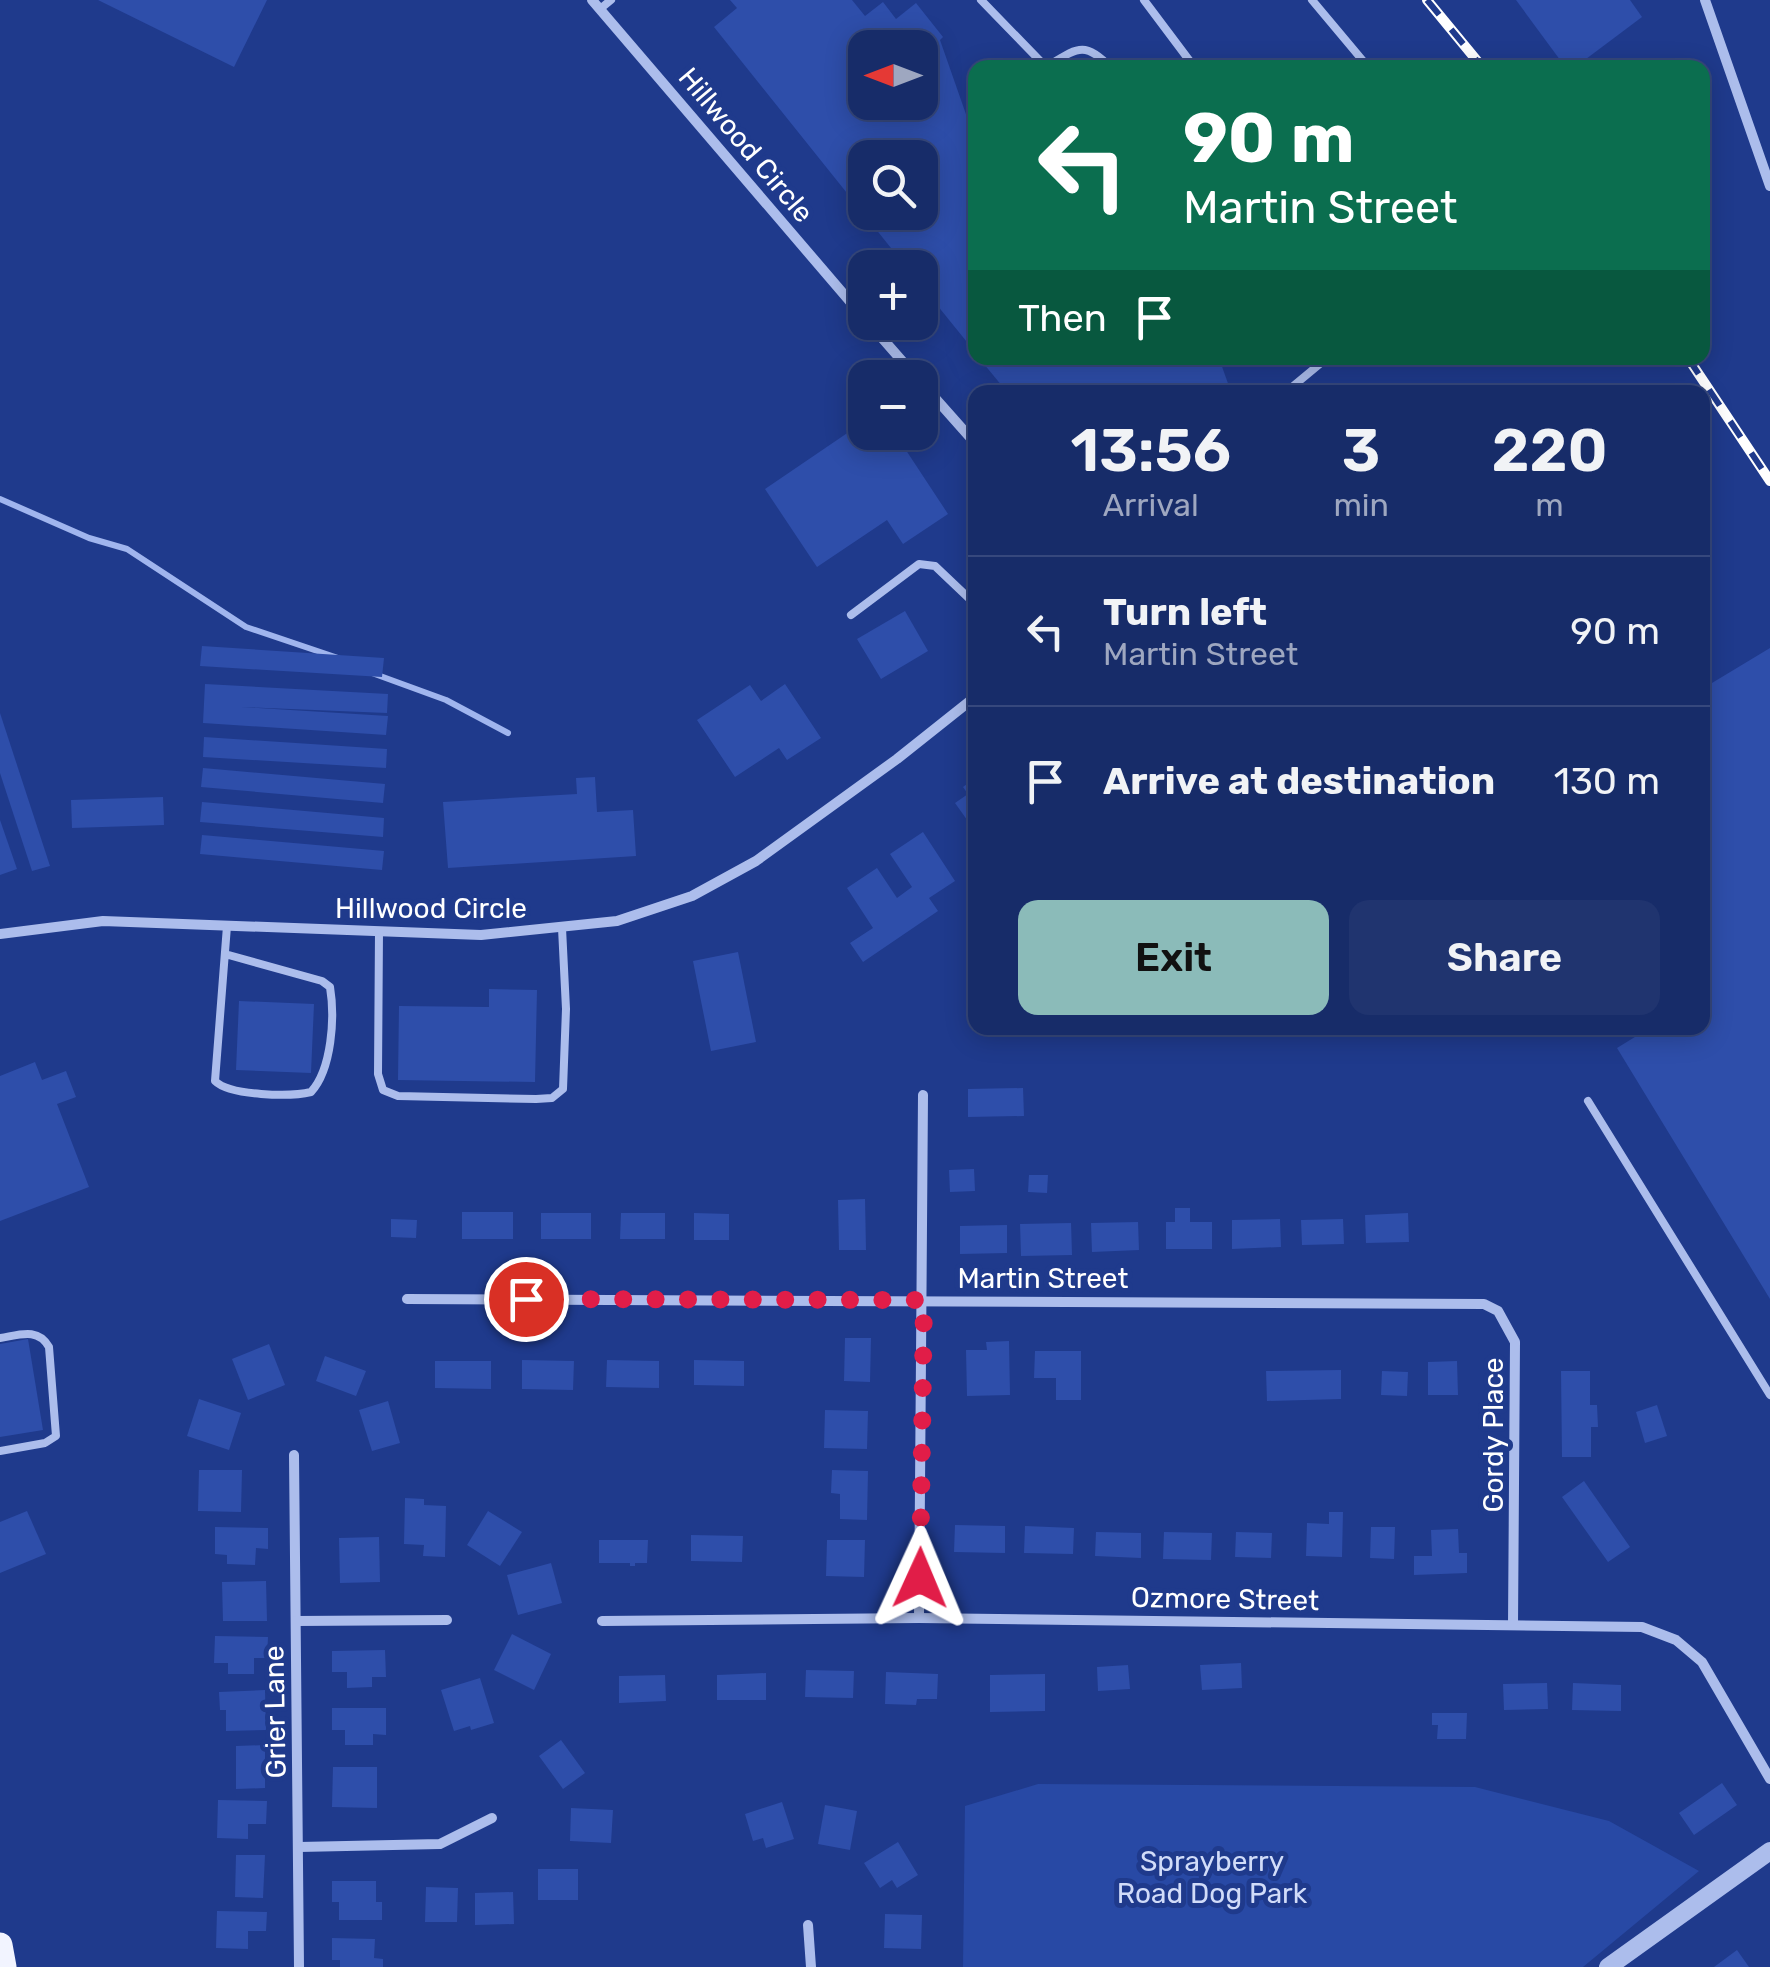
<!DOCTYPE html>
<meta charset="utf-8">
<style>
body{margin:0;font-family:Rubik,sans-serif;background:#20346f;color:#f1f3f6;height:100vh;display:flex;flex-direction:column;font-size:38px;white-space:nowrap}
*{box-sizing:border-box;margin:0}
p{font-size:32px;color:#9ea7c0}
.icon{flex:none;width:55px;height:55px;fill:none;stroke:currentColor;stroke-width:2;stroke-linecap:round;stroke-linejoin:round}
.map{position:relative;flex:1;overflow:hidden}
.sheet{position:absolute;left:968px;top:385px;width:742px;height:650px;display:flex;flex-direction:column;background:#172c69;border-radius:20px;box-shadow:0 5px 25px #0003,0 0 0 2px #36487d}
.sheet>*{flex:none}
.hud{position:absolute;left:968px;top:60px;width:742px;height:305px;border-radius:20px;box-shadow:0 5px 25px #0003,0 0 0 2px #36487d;background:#0b6e4f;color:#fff;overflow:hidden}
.needle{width:65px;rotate:270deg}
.fabs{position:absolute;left:848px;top:30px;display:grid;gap:20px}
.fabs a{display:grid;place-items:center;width:90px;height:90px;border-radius:20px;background:#172c69;box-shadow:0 5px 25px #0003,0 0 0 2px #36487d;font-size:50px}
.pin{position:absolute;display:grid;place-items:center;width:85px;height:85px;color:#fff;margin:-42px;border:5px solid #fff;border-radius:50%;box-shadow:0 2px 10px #0007}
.me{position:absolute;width:110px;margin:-55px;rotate:1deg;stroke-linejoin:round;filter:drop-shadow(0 0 8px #0008)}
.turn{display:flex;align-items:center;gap:35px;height:210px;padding:0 50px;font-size:45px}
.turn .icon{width:130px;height:130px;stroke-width:2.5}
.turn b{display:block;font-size:70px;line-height:85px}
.then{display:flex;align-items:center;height:95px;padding:0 50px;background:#0003;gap:20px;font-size:38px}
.eta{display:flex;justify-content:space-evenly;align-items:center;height:170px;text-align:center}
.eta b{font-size:60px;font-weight:600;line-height:70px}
.primary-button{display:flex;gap:20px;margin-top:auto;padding:20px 50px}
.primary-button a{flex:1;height:115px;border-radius:20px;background:#8bbbb9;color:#111;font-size:40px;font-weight:600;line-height:115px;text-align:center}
.primary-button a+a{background:#20346f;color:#f1f3f6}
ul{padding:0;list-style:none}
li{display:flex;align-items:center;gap:30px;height:150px;padding:0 50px;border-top:2px solid #36487d}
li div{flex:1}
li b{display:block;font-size:38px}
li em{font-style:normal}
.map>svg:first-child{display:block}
.green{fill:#2849a5}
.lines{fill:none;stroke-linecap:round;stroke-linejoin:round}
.stream{stroke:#a0b5ee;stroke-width:6}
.building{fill:#2e4eaa;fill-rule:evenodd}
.service{stroke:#acbdec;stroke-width:8}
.minor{stroke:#acbdec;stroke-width:10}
.tertiary{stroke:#acbdec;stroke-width:18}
.primary{stroke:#f2f4ff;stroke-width:25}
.rail-casing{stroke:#fff;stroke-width:10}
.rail{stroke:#1f3a8c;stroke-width:6;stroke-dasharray:19;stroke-linecap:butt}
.route{stroke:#e11d48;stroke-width:18;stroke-dasharray:0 32.4}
.labels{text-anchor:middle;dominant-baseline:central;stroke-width:10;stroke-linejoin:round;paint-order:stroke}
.street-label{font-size:28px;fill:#fff;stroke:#1f3a8c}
.park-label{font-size:28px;fill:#d1dcf9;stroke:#1f3a8c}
</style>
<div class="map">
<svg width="1770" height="1967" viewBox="0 0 1770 1967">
<rect width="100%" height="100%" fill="#1f3a8c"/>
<polygon class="green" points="1038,1784 1475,1787 1609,1821 1699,1871 1583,1967 963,1967 965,1806"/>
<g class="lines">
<g class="stream">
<polyline points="0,499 89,538 127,549 246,627 338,658"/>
<polyline points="372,673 446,700 508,733"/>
</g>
</g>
<g class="building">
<polygon points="98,0 267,0 234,67"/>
<path d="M 730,0 L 852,0 L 865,16 L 883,2 L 896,19 L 916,3 L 943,37 L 940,40 L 975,140 L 975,352 L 920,284 L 920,268 L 907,268 L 714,27 L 737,8 ZM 865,48 L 920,48 L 920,102 L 865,102 ZM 865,158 L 920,158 L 920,212 L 865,212 Z"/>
<polygon points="1516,0 1630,0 1642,17 1574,68 1566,68"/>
<polygon points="979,358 1219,358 1231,392 1007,392"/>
<polygon points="865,421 865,432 894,432 948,514 903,544 887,520 817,567 765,489"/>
<polygon points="905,611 928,651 881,679 857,639"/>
<polygon points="202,646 384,658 382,677 200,666"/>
<polygon points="1770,648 1770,1299 1617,1048 1643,1032 1641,1028 1702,1028 1702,689"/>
<polygon points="205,684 388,694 387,713 241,707 388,716 386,735 203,723"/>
<polygon points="785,684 821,738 787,760 779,748 735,777 697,720 750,685 761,701"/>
<polygon points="0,713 50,866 32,871 0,773"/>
<polygon points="204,737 387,749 386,768 203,757"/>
<polygon points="203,768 385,784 383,803 201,787"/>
<polygon points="595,777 597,812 633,810 636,856 448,868 443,802 577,794 576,778"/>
<polygon points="975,778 975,831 955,803 968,794 963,787"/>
<polygon points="163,797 164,825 72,828 71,800"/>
<polygon points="202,802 384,818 383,837 200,822"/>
<polygon points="0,820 17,869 0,875"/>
<polygon points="923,832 955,881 929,898 938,911 863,962 850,943 873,928 847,888 877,868 897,898 912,887 890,854"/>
<polygon points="202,835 384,851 382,870 200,854"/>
<polygon points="738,952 756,1042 711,1051 693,961"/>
<polygon points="489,989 537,990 535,1082 398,1080 399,1006 489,1007"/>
<polygon points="239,1001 314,1004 311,1073 236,1070"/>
<polygon points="35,1062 42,1080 66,1071 76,1097 57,1104 89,1187 0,1221 0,1076"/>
<polygon points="1023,1088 1024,1116 968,1117 968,1089"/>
<polygon points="974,1169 975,1191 950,1192 949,1170"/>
<polygon points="1029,1175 1048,1175 1047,1193 1028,1192"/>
<polygon points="865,1199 866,1250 839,1250 838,1200"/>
<polygon points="1175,1208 1190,1208 1190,1222 1212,1222 1212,1249 1166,1249 1166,1222 1175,1222"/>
<rect x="462" y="1212" width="51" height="27"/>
<rect x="541" y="1213" width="50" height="26"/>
<polygon points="621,1213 665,1213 665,1239 620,1239"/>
<polygon points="694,1213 729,1214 729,1240 694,1240"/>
<polygon points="1408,1213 1409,1242 1366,1243 1365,1215"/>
<polygon points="391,1219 417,1220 416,1238 391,1237"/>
<polygon points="1280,1219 1281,1247 1232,1249 1232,1220"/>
<polygon points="1343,1219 1344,1244 1302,1245 1301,1220"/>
<polygon points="1138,1222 1139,1250 1092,1252 1091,1223"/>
<polygon points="1071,1223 1072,1255 1021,1256 1020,1224"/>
<polygon points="1007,1225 1007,1253 960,1254 960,1226"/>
<polygon points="845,1338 871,1338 870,1382 844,1381"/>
<polygon points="28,1339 43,1430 0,1437 0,1344"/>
<polygon points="1009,1341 1010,1395 967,1396 966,1350 987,1350 986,1342"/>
<polygon points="269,1344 285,1385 248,1400 232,1359"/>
<polygon points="1035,1351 1081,1351 1081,1400 1056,1400 1056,1378 1034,1378"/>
<polygon points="325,1356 366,1371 356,1396 316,1381"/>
<polygon points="522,1360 574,1361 573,1390 522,1389"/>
<polygon points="607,1360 659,1361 659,1388 606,1387"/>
<polygon points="694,1360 744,1361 744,1386 694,1385"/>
<polygon points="435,1361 491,1361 491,1389 435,1388"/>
<polygon points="1457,1361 1458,1395 1428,1395 1428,1362"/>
<polygon points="1341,1370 1341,1399 1267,1401 1266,1371"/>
<polygon points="1382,1371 1408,1372 1407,1396 1381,1395"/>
<polygon points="1561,1371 1590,1371 1590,1405 1597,1405 1598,1427 1591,1427 1591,1457 1562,1457"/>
<polygon points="199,1399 241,1413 229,1450 187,1436"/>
<polygon points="388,1401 400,1443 372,1451 359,1410"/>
<polygon points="1657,1405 1667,1436 1645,1443 1636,1412"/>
<polygon points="825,1410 868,1411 867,1449 824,1448"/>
<polygon points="199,1470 242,1470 241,1512 198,1511"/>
<polygon points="832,1470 868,1471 867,1520 840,1519 840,1494 831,1493"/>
<polygon points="1584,1481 1630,1547 1608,1562 1562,1497"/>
<polygon points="405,1498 424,1499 424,1505 446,1506 445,1557 423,1556 424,1545 404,1544"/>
<polygon points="27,1511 46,1554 0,1573 0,1522"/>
<polygon points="488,1511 522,1532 500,1566 467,1545"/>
<polygon points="1329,1512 1343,1512 1342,1557 1306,1556 1307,1523 1329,1524"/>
<polygon points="955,1525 1005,1526 1005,1553 954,1552"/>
<polygon points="1025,1526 1074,1528 1073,1554 1024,1553"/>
<polygon points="215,1527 268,1528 268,1549 256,1548 255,1565 227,1564 227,1555 215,1554"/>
<polygon points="1371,1527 1395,1527 1394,1559 1370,1558"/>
<polygon points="1458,1529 1459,1553 1467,1553 1467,1573 1414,1575 1414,1556 1432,1556 1431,1530"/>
<polygon points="1096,1532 1141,1533 1141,1558 1095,1556"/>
<polygon points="1164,1532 1212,1533 1211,1560 1163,1559"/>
<polygon points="1236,1532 1272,1533 1271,1558 1235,1557"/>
<polygon points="691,1535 743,1536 742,1562 691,1561"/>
<polygon points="379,1537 380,1582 340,1583 339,1538"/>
<polygon points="599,1540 648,1540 647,1563 635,1563 635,1566 630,1566 630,1563 599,1563"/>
<polygon points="827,1540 865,1540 864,1577 826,1576"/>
<polygon points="551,1563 562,1603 518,1615 507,1575"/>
<polygon points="266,1581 267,1621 223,1621 222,1582"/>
<polygon points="512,1634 551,1654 534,1690 494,1670"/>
<polygon points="215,1636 268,1637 267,1658 254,1658 254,1674 228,1674 228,1663 214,1663"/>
<polygon points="385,1650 386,1677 372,1677 372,1687 347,1688 347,1672 332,1672 332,1651"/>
<polygon points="1241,1663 1242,1688 1202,1690 1200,1665"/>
<polygon points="1128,1665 1130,1689 1098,1691 1097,1667"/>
<polygon points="806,1670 854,1671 853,1698 805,1697"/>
<polygon points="886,1672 938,1674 937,1699 917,1699 916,1705 885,1704"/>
<polygon points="766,1673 766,1700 717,1700 717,1675"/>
<polygon points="1045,1674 1045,1711 990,1712 990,1675"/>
<polygon points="665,1675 666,1701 619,1703 619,1676"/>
<polygon points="480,1678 494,1723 471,1730 470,1726 454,1731 441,1690"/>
<polygon points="1547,1683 1548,1709 1504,1710 1503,1684"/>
<polygon points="1573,1683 1621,1685 1621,1711 1572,1710"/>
<polygon points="265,1690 266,1730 226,1731 226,1710 220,1710 219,1692"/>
<polygon points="332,1708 386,1708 386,1735 373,1734 373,1745 345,1745 345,1730 332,1730"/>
<polygon points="1432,1713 1467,1713 1466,1739 1437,1739 1438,1725 1432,1725"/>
<polygon points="561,1740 585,1773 563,1789 539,1756"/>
<polygon points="265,1745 265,1788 236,1789 236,1746"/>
<polygon points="333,1767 377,1767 377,1808 332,1807"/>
<polygon points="1722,1783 1737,1805 1694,1835 1679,1813"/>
<polygon points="218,1800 267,1801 266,1824 248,1824 248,1839 217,1838"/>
<polygon points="782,1802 794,1839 766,1848 763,1838 753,1841 745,1814"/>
<polygon points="825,1805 857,1811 850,1850 818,1844"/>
<polygon points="571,1808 613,1810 611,1843 570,1841"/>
<polygon points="898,1842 918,1875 897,1888 892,1880 880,1888 864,1863"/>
<polygon points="236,1855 265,1855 263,1898 235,1897"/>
<rect x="538" y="1869" width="40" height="31"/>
<polygon points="332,1881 376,1881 376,1902 382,1902 382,1920 339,1920 339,1902 332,1902"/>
<polygon points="426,1887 458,1888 457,1922 425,1922"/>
<polygon points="513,1892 514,1924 475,1925 475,1893"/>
<polygon points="217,1911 267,1912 266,1931 248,1931 248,1949 216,1948"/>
<polygon points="885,1914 922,1915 921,1949 884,1948"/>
<polygon points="332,1938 375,1939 374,1958 383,1959 383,1967 340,1967 340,1960 332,1960"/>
<polygon points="1737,1950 1749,1967 1714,1967"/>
</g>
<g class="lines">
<g class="service">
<polyline points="981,0 1047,68"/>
<polyline points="1144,0 1195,68"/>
<polyline points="1312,0 1369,68"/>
<polyline points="600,9 611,0"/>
<path d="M 1046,67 C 1076,49 1084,39 1111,68"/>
<polyline points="1286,392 1327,358"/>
<polyline points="851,615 919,564 935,566 975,604"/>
<polyline points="379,932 378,1074 383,1090 398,1096 536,1099 552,1098 563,1089 566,1009 562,928"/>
<path d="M 225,954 L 322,981 L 330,987 C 335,1017 332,1069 311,1092 C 291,1097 230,1096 215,1081 L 227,926"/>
<polyline points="1588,1101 1770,1395"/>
<path d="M 0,1338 C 19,1335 38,1327 49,1347 L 56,1436 L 45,1443 L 0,1451"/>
</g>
<g class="minor">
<polyline points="592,0 865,319"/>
<polyline points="1705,0 1770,186"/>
<polyline points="868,322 917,378"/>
<polyline points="920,381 975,443"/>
<polyline points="0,934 103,921 481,935 617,921 692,896 756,861 897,759 975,697"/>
<polyline points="407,1299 1484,1304 1498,1311 1515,1342 1513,1625"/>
<polyline points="294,1455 299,1967"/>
<polyline points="919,1618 923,1095"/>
<polyline points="296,1621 447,1620"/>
<polyline points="602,1621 919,1618 1642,1627 1676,1640 1702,1662 1770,1779"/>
<polyline points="299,1847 440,1844 492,1818"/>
<polyline points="808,1925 811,1967"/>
</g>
<polyline class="tertiary" points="1608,1967 1770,1851"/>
<polyline class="primary" points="0,1945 4,1967"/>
<g class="rail-casing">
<g id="rail">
<polyline points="1427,0 1483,68"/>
<polyline points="1688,358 1770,481"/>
</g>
</g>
<use href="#rail" class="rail"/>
</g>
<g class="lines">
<polyline class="route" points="526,1299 924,1300 920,1578"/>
</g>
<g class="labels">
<g class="street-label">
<text transform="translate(746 145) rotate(50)">Hillwood Circle</text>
<text x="431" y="908">Hillwood Circle</text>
<text x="1043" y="1278">Martin Street</text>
<text transform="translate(1493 1435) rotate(-90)">Gordy Place</text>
<text transform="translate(1225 1599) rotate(1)">Ozmore Street</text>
<text transform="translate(275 1712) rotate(-91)">Grier Lane</text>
</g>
<g class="park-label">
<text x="1212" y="1861">Sprayberry<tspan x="1212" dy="32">Road Dog Park</tspan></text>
</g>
</g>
</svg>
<div class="fabs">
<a><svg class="needle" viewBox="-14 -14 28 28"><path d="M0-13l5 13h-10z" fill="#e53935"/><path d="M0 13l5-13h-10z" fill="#9ea7c0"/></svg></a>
<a><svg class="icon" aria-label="search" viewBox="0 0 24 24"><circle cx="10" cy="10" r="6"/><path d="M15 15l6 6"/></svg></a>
<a>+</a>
<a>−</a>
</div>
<div class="pin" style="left:526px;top:1299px;background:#d93025"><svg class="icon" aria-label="arrive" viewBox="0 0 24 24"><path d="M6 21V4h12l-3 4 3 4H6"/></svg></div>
<svg class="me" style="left:920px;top:1578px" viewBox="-20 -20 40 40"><path d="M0-17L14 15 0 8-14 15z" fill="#e11d48" stroke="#fff" stroke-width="4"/></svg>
<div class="hud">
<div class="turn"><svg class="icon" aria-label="left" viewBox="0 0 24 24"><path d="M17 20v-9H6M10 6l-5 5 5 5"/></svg><div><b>90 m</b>Martin Street</div></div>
<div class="then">Then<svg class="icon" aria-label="arrive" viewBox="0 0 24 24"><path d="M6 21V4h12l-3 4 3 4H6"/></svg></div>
</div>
<section class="sheet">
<div class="eta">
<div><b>13:56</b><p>Arrival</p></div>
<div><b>3</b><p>min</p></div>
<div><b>220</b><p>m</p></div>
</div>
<ul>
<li><svg class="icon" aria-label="left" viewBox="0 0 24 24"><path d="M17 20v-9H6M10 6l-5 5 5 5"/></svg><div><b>Turn left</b><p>Martin Street</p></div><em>90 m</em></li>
<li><svg class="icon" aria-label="arrive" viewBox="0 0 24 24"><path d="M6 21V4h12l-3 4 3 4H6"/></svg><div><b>Arrive at destination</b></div><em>130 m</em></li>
</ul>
<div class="primary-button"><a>Exit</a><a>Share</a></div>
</section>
</div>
